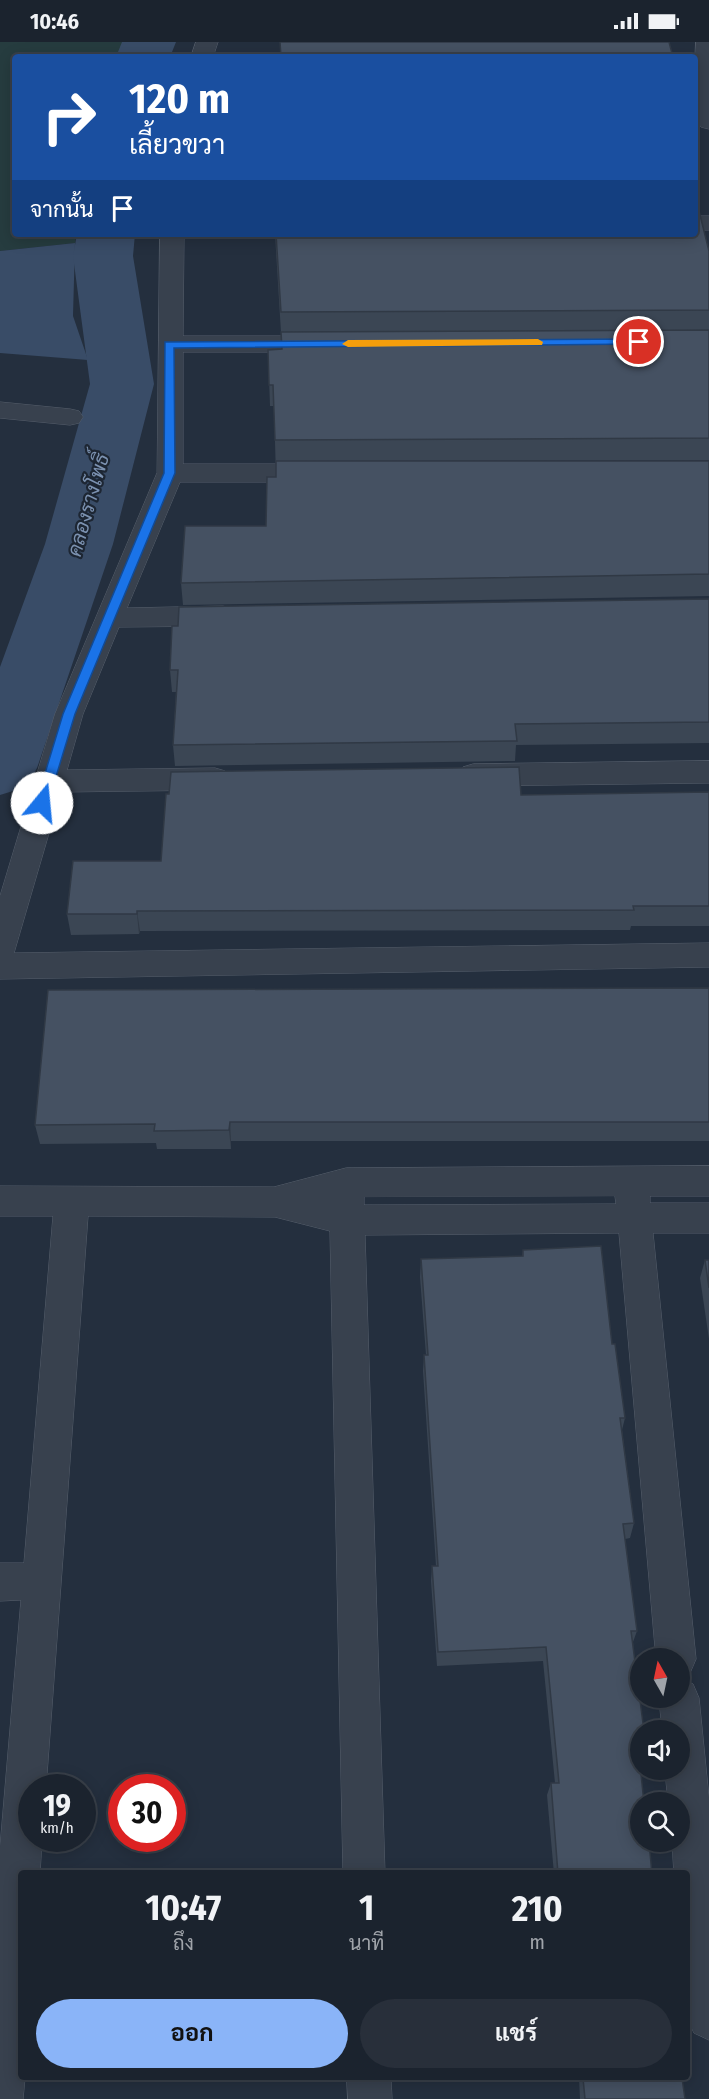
<!DOCTYPE html>
<html lang="th">
<meta charset="utf-8">
<style>
body{margin:0;font-family:"Fira Sans Condensed",Sarabun,sans-serif;background:#282f3a;color:#f1f3f6;height:100vh;display:flex;flex-direction:column;font-size:22px;white-space:nowrap}
*{box-sizing:border-box;margin:0}
p{font-size:20px;color:#a0a4aa}
.icon{flex:none;width:33px;height:33px;fill:none;stroke:currentColor;stroke-width:2;stroke-linecap:round;stroke-linejoin:round}
.map{position:relative;flex:1;overflow:hidden}
.drawer{position:absolute;left:18px;top:1828px;width:672px;height:210px;display:flex;flex-direction:column;background:#1b232e;border-radius:6px;box-shadow:0 3px 15px #0003,0 0 0 2px #39404a}
.drawer>*{flex:none}
.top-card{position:absolute;left:12px;top:12px;width:686px;height:183px;border-radius:6px;box-shadow:0 3px 15px #0003,0 0 0 2px #39404a;background:#1a4fa0;color:#fff;overflow:hidden}
.needle{width:39px;rotate:351deg}
.buttons{position:absolute;left:630px;top:1606px;display:grid;gap:12px}
.buttons a{display:grid;place-items:center;width:60px;height:60px;border-radius:50%;background:#1b232e;box-shadow:0 3px 15px #0003,0 0 0 2px #39404a;font-size:30px}
.speed{position:absolute;left:18px;top:1732px;display:flex;gap:12px;font-size:30px;font-weight:700;text-align:center}
.speed>*{display:grid;place-content:center;width:78px;height:78px;border-radius:50%;background:#1b232e;box-shadow:0 3px 15px #0003,0 0 0 2px #39404a;line-height:1}
.speed small{font-size:15px;font-weight:400}
.speed .limit{border:9px solid #d22;background:#fff;color:#111}
.pin{position:absolute;display:grid;place-items:center;width:51px;height:51px;color:#fff;margin:-26px;border:3px solid #fff;border-radius:50%;box-shadow:0 2px 6px #0007}
.me{position:absolute;width:66px;margin:-33px;rotate:17deg;stroke-linejoin:round;filter:drop-shadow(0 0 4px #0008)}
.turn{display:flex;align-items:center;gap:21px;height:126px;padding:0 18px;font-size:27px}
.turn .icon{width:78px;height:78px;stroke-width:2.5}
.turn b{display:block;font-size:42px;line-height:51px}
.then{display:flex;align-items:center;height:57px;padding:0 18px;background:#0003;gap:12px;font-size:22px}
.eta{display:flex;justify-content:space-evenly;align-items:center;height:102px;text-align:center}
.eta b{font-size:36px;font-weight:700;line-height:42px}
.button{display:flex;gap:12px;margin-top:auto;padding:12px 18px}
.button a{flex:1;height:69px;border-radius:36px;background:#8ab4f8;color:#111;font-size:24px;font-weight:700;line-height:69px;text-align:center}
.button a+a{background:#282f3a;color:#f1f3f6}
.status{display:flex;justify-content:space-between;align-items:center;height:42px;padding:0 30px;background:#1b232e;direction:ltr}
.status svg{height:16px;fill:currentColor}
.map>svg:first-child{display:block}
.green{fill:#263c3f}
.water{fill:#394c67}
.lines{fill:none;stroke-linecap:round;stroke-linejoin:round}
.river{fill:#394c67;fill-rule:evenodd}
.minor-casing{stroke:#565f6c;stroke-width:1}
.minor{fill:#38414e;fill-rule:evenodd}
.wall{fill:#3b4654}
.shaded-wall{fill:#303945}
.building{fill:#455162;stroke:#303945;stroke-width:1.5}
.route{fill:#1a73e8;stroke:#114b97;stroke-width:1.5}
.slow{fill:#f59e0b}
.labels{text-anchor:middle;dominant-baseline:central;stroke-width:4.5;stroke-linejoin:round;paint-order:stroke}
.water-label{font-size:20px;font-style:italic;fill:#7c92b1;stroke:#1d2633}
</style>
<div class="status"><b>10:46</b><svg viewBox="0 0 49 12"><path d="M0 12V9h3v3zM5 12V6h3v6zM10 12V3h3v9zM15 12V0h3v12zM26 1h20v11H26zM47 4h2v5h-2z"/></svg></div>
<div class="map">
<svg width="709" height="2057" viewBox="0 0 709 2057">
<rect width="100%" height="100%" fill="#242f3e"/>
<polygon class="green" points="0,0 128,0 121,15 15,15 15,192 76,192 75,201 0,209"/>
<polygon class="water" points="75,201 73,274 88,318 0,311 0,209"/>
<g class="lines">
<g class="river">
<polygon points="122,0 176,0 170,15 116,15"/>
<polygon points="77,192 135,192 133,214 154,342 113,502 37,726 26,745 0,753 0,625 45,502 90,342 73,214"/>
</g>
<g class="minor-casing">
<g id="minor">
<polygon points="196,0 218,0 213,15 191,15"/>
<polygon points="696,0 709,0 709,87 701,85 698,80 694,39"/>
<rect x="694" y="174" width="15" height="14"/>
<polygon points="160,192 184,192 183,294 326,294 335,297 338,302 335,307 326,310 183,310 183,422 321,422 330,425 334,431 330,437 321,440 180,440 127,566 223,564 233,567 237,574 233,581 223,584 119,585 83,672 67,728 215,726 225,729 230,737 225,745 215,748 61,750 14,911 709,901 709,925 0,937 0,854 55,672 157,431"/>
<polygon points="0,360 70,367 79,369 83,375 79,381 70,383 0,376"/>
<polygon points="709,719 709,741 473,744 463,741 458,733 463,725 473,722"/>
<path d="M 709,1124 L 709,1154 L 650,1154 L 650,1161 L 709,1161 L 709,1191 L 653,1191 L 696,1617 L 690,1631 L 680,1635 L 680,1617 L 656,1617 L 619,1191 L 365,1193 L 385,1832 L 343,1832 L 330,1189 L 275,1175 L 88,1174 L 46,1746 L 32,1746 L 32,1797 L 42,1797 L 40,1832 L 21,1832 L 21,2036 L 25,2036 L 23,2057 L 0,2057 L 0,1805 L 21,1558 L 0,1559 L 0,1521 L 24,1521 L 53,1174 L 0,1174 L 0,1144 L 274,1145 L 346,1126 ZM 615,1154 L 616,1162 L 364,1163 L 364,1155 Z"/>
<polygon points="680,1636 693,1642 699,1656 709,1756 709,1998 694,1991 687,1976 687,1832 674,1832 672,1800 680,1800 680,1761 668,1761 665,1728 680,1728 680,1689 662,1689 659,1656 680,1656"/>
<polygon points="347,2036 391,2036 392,2057 348,2057"/>
</g>
</g>
<use href="#minor" class="minor"/>
</g>
<g class="wall">
<polygon points="694,136 697,144 694,158"/>
<polygon points="695,166 709,209 709,418 276,419 709,419 709,554 183,563 181,541 266,484 276,435 274,364 270,364 268,308 282,307 275,192 694,192"/>
<polygon points="709,557 709,701 516,703 515,719 175,724 173,703 176,650 172,650 170,628"/>
<polygon points="709,750 709,884 631,884 630,888 140,889 139,892 71,893 67,872 161,819 521,753"/>
<polygon points="709,946 709,1099 231,1099 231,1107 157,1107 156,1101 40,1102 35,1083"/>
<polygon points="523,1208 612,1302 625,1376 622,1388 634,1481 630,1496 625,1497 637,1589 633,1600 640,1689 640,1715 639,1715 652,1832 554,1832 547,1753 551,1741 555,1741 543,1619 437,1624 431,1539 432,1524 436,1524 423,1329 424,1313 426,1313 420,1235 421,1217 522,1214"/>
<polygon points="705,1218 709,1218 709,1297 700,1236"/>
<polygon points="579,2036 682,2036 685,2057 580,2057"/>
</g>
<g class="shaded-wall">
<polygon points="137,869 140,889 139,892 137,872"/>
<polygon points="230,1080 231,1099 231,1107 229,1088"/>
</g>
<g class="building">
<polygon points="280,0 669,0 673,15 281,15"/>
<polygon points="694,161 695,166 699,169 709,209 709,268 281,270 276,192 694,192"/>
<polygon points="709,288 709,396 275,398 273,343 269,343 268,308 282,307 281,290"/>
<polygon points="276,419 709,419 709,532 181,541 185,484 266,484 267,435 276,435"/>
<polygon points="709,557 709,680 515,682 517,699 173,703 178,628 170,628 172,584 178,584 179,565"/>
<polygon points="519,725 521,753 709,750 709,864 633,864 634,868 137,869 137,872 67,872 73,819 161,819 166,752 169,752 171,730"/>
<polygon points="709,946 709,1080 230,1080 229,1088 154,1089 155,1082 35,1083 48,948"/>
<polygon points="601,1204 612,1302 615,1302 625,1376 620,1376 634,1481 623,1482 637,1589 631,1589 644,1689 640,1689 640,1703 638,1703 644,1761 640,1761 640,1800 649,1800 652,1832 558,1832 551,1741 559,1741 546,1605 438,1610 432,1524 438,1524 424,1313 428,1313 421,1217 523,1214 523,1208"/>
<polygon points="705,1218 709,1218 709,1246"/>
<polygon points="583,2036 682,2036 685,2057 585,2057"/>
</g>
<polygon class="route" points="639,297 644,300 642,302 174,306 175,431 75,672 48,761 47,764 38,764 36,761 63,672 164,431 165,300"/>
<polygon class="slow" points="538,297 543,300 542,303 348,305 342,302 348,298"/>
<g class="labels">
<g class="water-label">
<text transform="translate(88 463) rotate(-74)">คลองรางโพธิ์</text>
</g>
</g>
</svg>
<div class="buttons">
<a><svg class="needle" viewBox="-14 -14 28 28"><path d="M0-13l5 13h-10z" fill="#e53935"/><path d="M0 13l5-13h-10z" fill="#a0a4aa"/></svg></a>
<a><svg class="icon" aria-label="sound" viewBox="0 0 24 24"><path d="M4 9h4l5-4v14l-5-4H4zM17 9q2 3 0 6"/></svg></a>
<a><svg class="icon" aria-label="search" viewBox="0 0 24 24"><circle cx="10" cy="10" r="6"/><path d="M15 15l6 6"/></svg></a>
</div>
<div class="speed"><div>19<small>km/h</small></div><div class="limit">30</div></div>
<div class="pin" style="left:639px;top:300px;background:#d93025"><svg class="icon" aria-label="arrive" viewBox="0 0 24 24"><path d="M6 21V4h12l-3 4 3 4H6"/></svg></div>
<svg class="me" style="left:42px;top:761px" viewBox="-20 -20 40 40"><circle r="19" fill="#fff"/><path d="M0-13L10 11 0 6-10 11z" fill="#1a73e8"/></svg>
<div class="top-card">
<div class="turn"><svg class="icon" aria-label="right" viewBox="0 0 24 24"><path d="M7 20v-9h11M14 6l5 5-5 5"/></svg><div><b>120 m</b>เลี้ยวขวา</div></div>
<div class="then">จากนั้น<svg class="icon" aria-label="arrive" viewBox="0 0 24 24"><path d="M6 21V4h12l-3 4 3 4H6"/></svg></div>
</div>
<section class="drawer">
<div class="eta">
<div><b>10:47</b><p>ถึง</p></div>
<div><b>1</b><p>นาที</p></div>
<div><b>210</b><p>m</p></div>
</div>
<div class="button"><a>ออก</a><a>แชร์</a></div>
</section>
</div>
